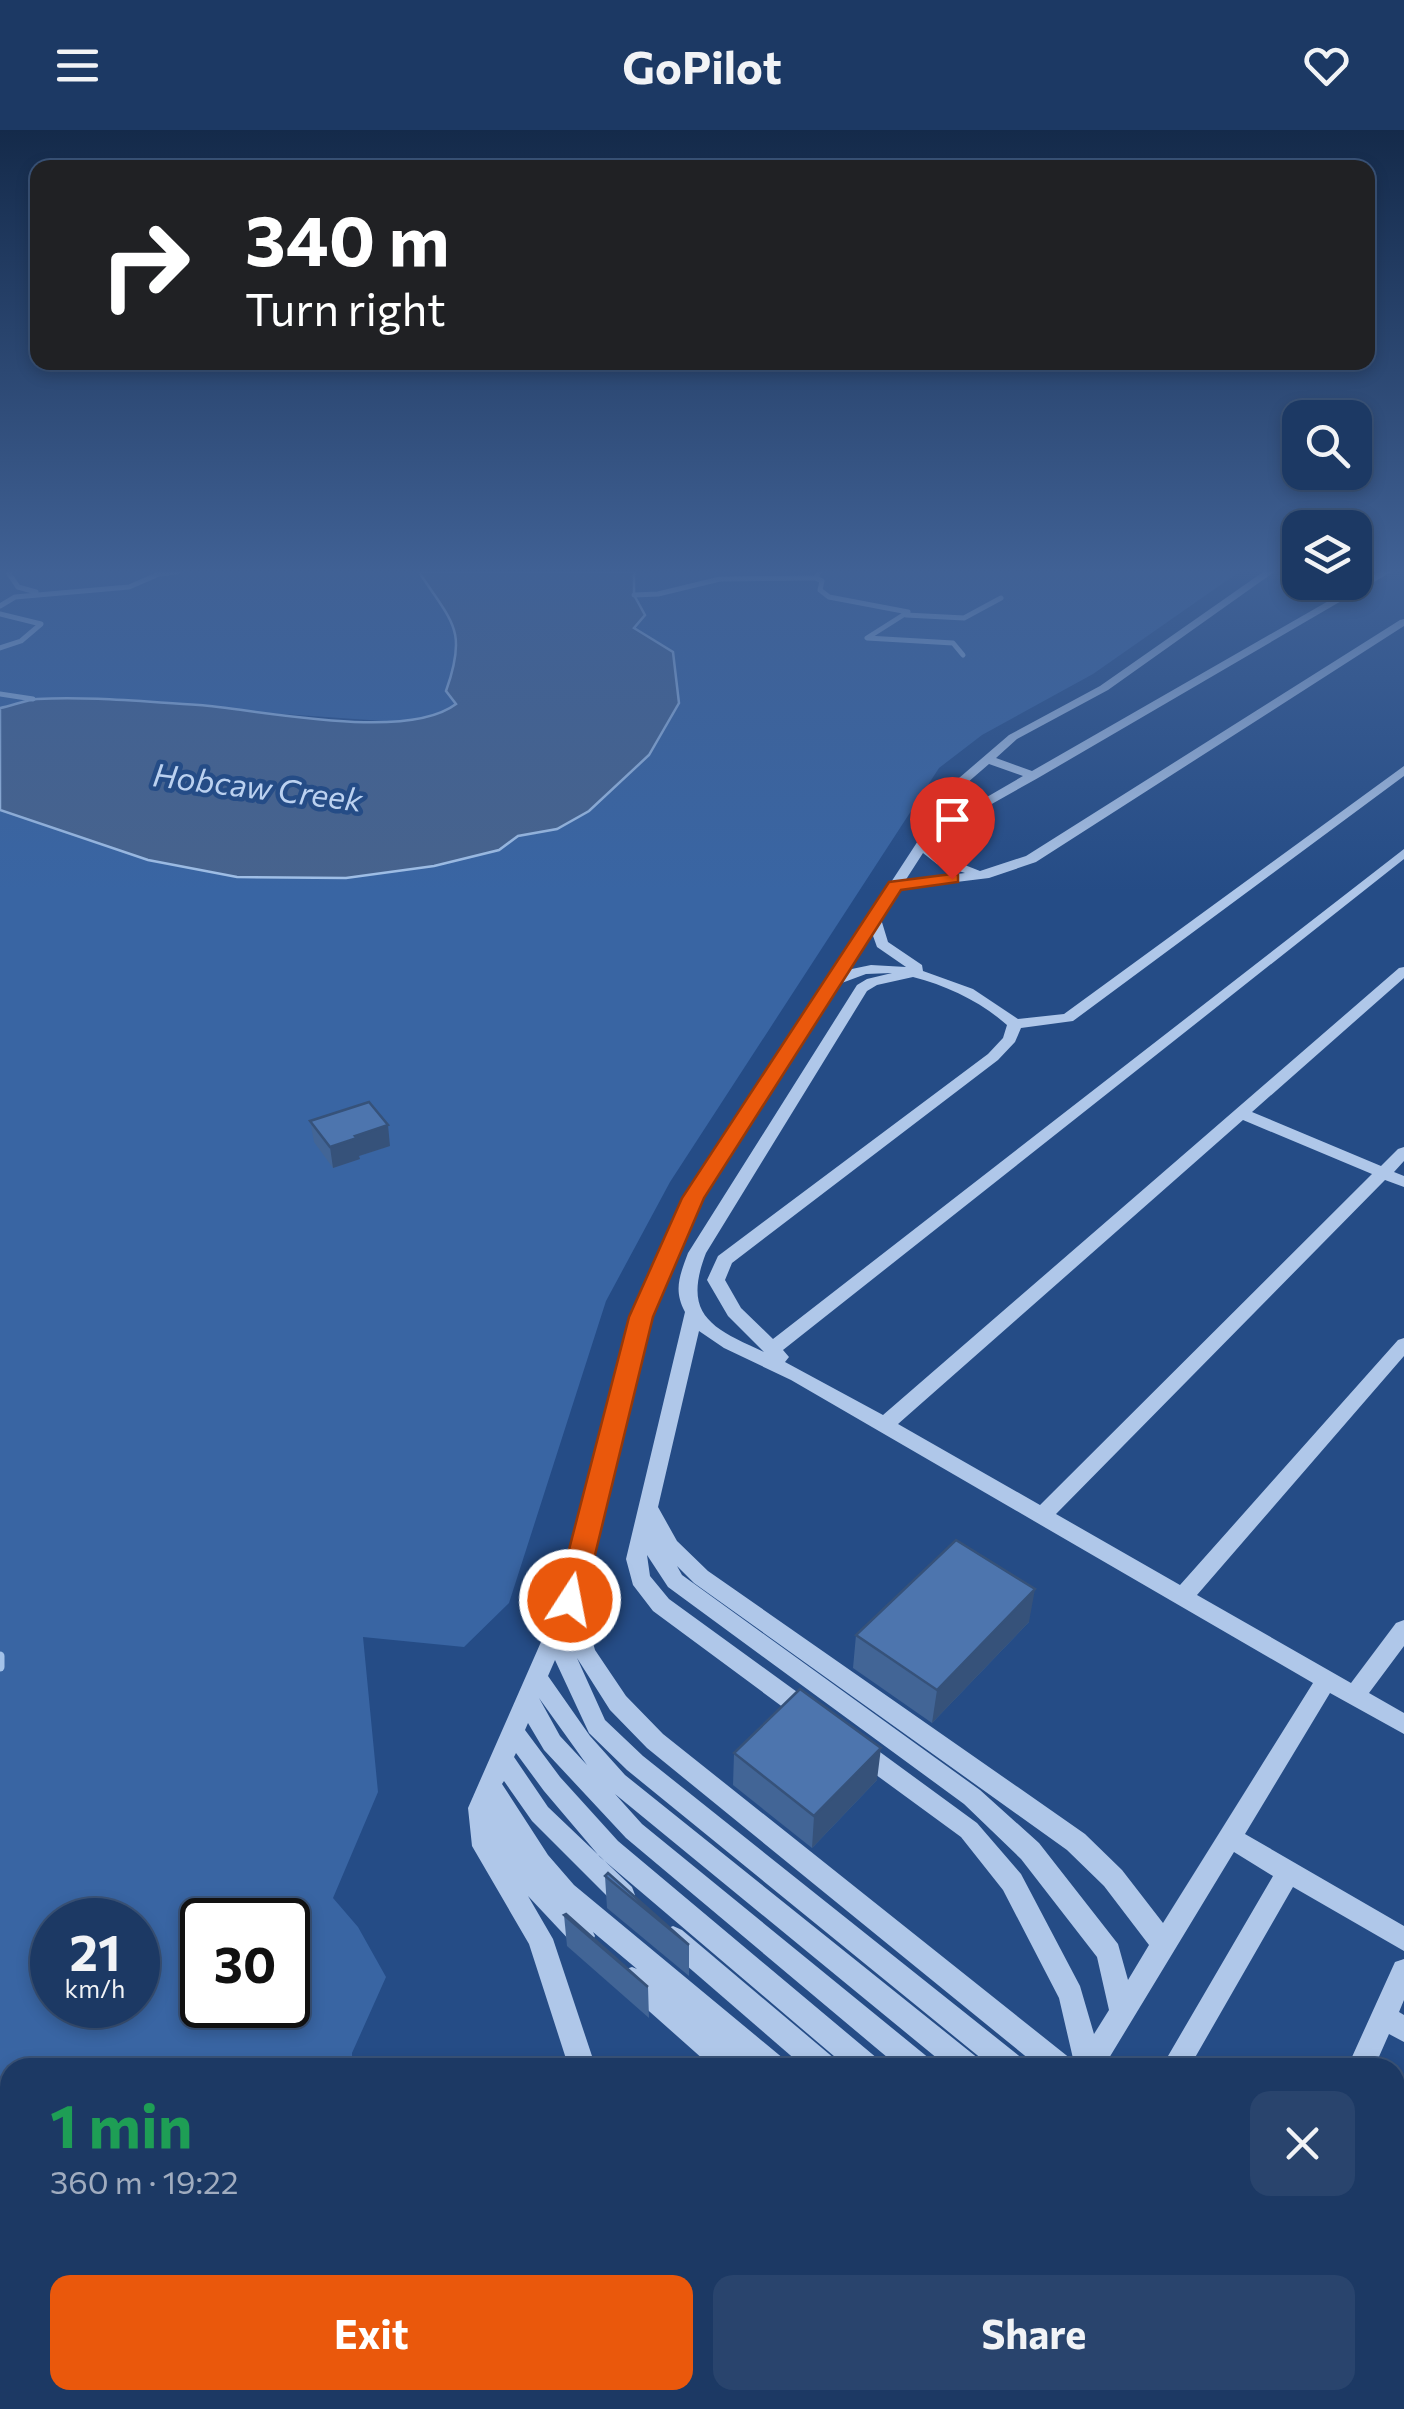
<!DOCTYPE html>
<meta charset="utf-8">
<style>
body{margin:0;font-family:Commissioner,sans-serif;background:#29446d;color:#f1f3f6;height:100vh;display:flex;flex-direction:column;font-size:38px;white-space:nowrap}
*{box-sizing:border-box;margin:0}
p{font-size:32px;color:#a0acbf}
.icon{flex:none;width:55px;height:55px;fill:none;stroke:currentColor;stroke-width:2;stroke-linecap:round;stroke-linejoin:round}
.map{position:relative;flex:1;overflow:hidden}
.details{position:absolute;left:0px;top:1928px;width:1405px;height:352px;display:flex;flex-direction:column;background:#1c3964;border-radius:30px 30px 0 0;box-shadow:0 5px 15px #0003,0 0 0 2px #3a5378}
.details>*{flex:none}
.top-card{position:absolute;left:30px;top:30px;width:1345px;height:210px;border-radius:20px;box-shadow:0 5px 15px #0003,0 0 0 2px #3a5378;background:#202124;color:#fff;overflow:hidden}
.tools{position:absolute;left:1282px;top:270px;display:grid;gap:20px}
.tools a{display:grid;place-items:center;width:90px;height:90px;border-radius:20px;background:#1c3964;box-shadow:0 5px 15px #0003,0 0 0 2px #3a5378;font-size:50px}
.speed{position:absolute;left:30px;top:1768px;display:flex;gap:20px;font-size:50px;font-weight:700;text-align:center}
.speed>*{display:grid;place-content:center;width:130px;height:130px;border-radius:50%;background:#1c3964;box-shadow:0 5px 15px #0003,0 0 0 2px #3a5378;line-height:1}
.speed small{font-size:25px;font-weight:400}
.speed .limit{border:5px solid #111;border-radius:15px;background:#fff;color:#111}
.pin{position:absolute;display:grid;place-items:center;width:85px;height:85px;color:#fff;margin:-102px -42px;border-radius:50% 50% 50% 0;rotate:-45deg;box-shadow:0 0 10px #0007}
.pin .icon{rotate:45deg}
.me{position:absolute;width:110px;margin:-55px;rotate:11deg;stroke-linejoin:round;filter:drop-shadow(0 0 8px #0008)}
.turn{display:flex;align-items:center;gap:35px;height:210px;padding:0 50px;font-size:45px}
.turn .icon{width:130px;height:130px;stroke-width:2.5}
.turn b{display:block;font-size:70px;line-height:85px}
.round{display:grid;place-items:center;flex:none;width:105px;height:105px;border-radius:20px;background:#29446d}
.summary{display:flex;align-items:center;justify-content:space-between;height:170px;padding:0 50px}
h1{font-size:60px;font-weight:700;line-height:75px;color:#1e9e55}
.action{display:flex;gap:20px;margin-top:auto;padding:20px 50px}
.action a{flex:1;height:115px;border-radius:20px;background:#ea580c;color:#fff;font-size:40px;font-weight:700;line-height:115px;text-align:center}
.action a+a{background:#29446d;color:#f1f3f6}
header{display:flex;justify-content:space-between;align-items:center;height:130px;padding:0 50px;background:#1c3964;font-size:45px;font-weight:700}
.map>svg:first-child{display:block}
.green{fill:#3965a3;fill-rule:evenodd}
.water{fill:#47638d;stroke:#a3c2e9;stroke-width:2.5}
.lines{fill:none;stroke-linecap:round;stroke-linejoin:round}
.stream-far1{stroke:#a3c2e9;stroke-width:5}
.stream{stroke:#a3c2e9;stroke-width:9}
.minor{fill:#afc7e9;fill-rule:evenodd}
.wall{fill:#426596}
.shaded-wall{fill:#36527a}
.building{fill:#4d75ae;stroke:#36527a;stroke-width:2.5}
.route{fill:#ea580c;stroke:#983908;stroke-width:2.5}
.labels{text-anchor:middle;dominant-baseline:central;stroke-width:9;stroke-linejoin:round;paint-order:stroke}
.far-water-label{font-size:32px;font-style:italic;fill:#bbd1f0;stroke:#254c86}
</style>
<header><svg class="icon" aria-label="menu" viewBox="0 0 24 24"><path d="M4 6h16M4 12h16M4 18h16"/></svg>GoPilot<svg class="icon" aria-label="heart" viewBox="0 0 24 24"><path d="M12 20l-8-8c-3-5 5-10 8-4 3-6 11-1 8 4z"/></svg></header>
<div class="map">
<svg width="1404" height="2279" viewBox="0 0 1404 2279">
<rect width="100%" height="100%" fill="#254c86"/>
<g class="green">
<path d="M 0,442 L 419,442 C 452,494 468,499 446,561 L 456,574 L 442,584 L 398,592 L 81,570 L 33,569 L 0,578 Z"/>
<path d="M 634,442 L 1239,442 L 1093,544 L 982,605 L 939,638 L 670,1052 L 606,1171 L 509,1473 L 464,1517 L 363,1507 L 378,1662 L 333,1768 L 358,1797 L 386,1847 L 352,1923 L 352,1937 L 10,1938 L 10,2270 L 645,2270 L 653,2279 L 0,2279 L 0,680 L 50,695 L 499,720 L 518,706 L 557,699 L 634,498 ZM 52,1790 L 138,1790 L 138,1875 L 52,1875 ZM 202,1790 L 288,1790 L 288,1875 L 202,1875 Z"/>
</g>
<path class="water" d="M 419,442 L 634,442 L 634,465 L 645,485 L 634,498 L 673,522 L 679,573 L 649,625 L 589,681 L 557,699 L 518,706 L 499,720 L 434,736 L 346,748 L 237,747 L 148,730 L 0,680 L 0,578 C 12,576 25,570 37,569 C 89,566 146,572 199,575 C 261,580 406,612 456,574 L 446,561 C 468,499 452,493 419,442 Z"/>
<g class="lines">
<g class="stream-far1">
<polyline points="8,442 18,457 36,462"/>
<polyline points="819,442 816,448 822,451 820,460 829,467 908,482 867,508 953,513 963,525"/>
<polyline points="634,465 658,464 720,449 816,448"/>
<polyline points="0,476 15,467 129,457 159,444 177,442"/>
<polyline points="0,484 41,494 21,511 0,518"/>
<polyline points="906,485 964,488 1001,468"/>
<polyline points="0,564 33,569"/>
</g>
<polyline class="stream" points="0,1526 0,1537"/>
<g class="minor">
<path d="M 1263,442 L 1274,442 L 1108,560 L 1017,609 L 996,628 L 1032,641 L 1379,442 L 1391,442 L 1038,648 L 933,707 L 928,715 L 947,728 L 980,741 L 1026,726 L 1400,490 L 1404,489 L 1404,496 L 1036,732 L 989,748 L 899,759 L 881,789 L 888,812 L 922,835 L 923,841 L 973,859 L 1018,889 L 1064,884 L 1404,636 L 1404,646 L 1073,891 L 1021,898 L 1015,912 L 998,930 L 732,1133 L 725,1150 L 741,1178 L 773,1209 L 1404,719 L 1404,729 L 783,1220 L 789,1227 L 785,1232 L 883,1285 L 1399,838 L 1404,837 L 1404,848 L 1252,982 L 1381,1036 L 1398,1019 L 1404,1017 L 1404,1031 L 1394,1042 L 1404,1046 L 1404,1057 L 1385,1050 L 1056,1384 L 1180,1455 L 1398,1210 L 1404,1208 L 1404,1226 L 1197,1465 L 1351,1553 L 1396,1493 L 1404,1490 L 1404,1516 L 1369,1563 L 1404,1583 L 1404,1604 L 1330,1563 L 1245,1704 L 1404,1796 L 1404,1821 L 1293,1757 L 1189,1938 L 1161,1938 L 1273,1746 L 1234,1722 L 1103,1938 L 1040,1938 L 647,1618 L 610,1580 L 577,1528 L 605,1590 L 643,1626 L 1023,1929 L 1027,1938 L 993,1938 L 627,1640 L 589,1603 L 555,1530 L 548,1546 L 590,1606 L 625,1645 L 979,1929 L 983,1938 L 949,1938 L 615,1664 L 642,1694 L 930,1929 L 934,1938 L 900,1938 L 626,1708 L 544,1620 L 528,1593 L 525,1600 L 560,1647 L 618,1711 L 878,1929 L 882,1938 L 848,1938 L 600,1727 L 544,1661 L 516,1623 L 514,1627 L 548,1677 L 632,1757 L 635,1765 L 632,1773 L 623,1776 L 614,1773 L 532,1691 L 504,1651 L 502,1654 L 548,1725 L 574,1755 L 784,1929 L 788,1938 L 754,1938 L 742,1927 L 747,1938 L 713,1938 L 623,1858 L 619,1849 L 623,1840 L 632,1837 L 637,1839 L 593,1802 L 595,1806 L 591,1814 L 582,1818 L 573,1814 L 528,1766 L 553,1809 L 596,1938 L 569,1938 L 529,1814 L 472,1716 L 468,1678 L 559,1471 L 632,1187 L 685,1068 L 959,648 L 1009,605 L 1100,556 ZM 989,634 L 1023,646 L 942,693 L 967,653 ZM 923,723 L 937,734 L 965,743 L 905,751 ZM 872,803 L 877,817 L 906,837 L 871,835 L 847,840 ZM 892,843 L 867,849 L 857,855 L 688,1123 C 680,1145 673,1160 685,1182 L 626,1429 L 633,1455 L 653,1481 L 799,1589 L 807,1591 L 815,1589 L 818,1582 L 815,1575 L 669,1469 L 650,1446 L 647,1425 L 668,1457 L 964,1674 L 1021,1729 L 1097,1827 L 1109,1880 L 1094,1904 L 1080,1856 L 1021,1744 L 977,1693 L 869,1614 L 861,1611 L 853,1614 L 849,1621 L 853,1628 L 961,1707 L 1003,1760 L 1059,1868 L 1075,1937 L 1071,1929 L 663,1604 L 626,1566 L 595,1520 L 581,1471 L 650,1187 L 701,1068 L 839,854 L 866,844 ZM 913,847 C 948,856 981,872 1007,895 L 1003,908 L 988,924 L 718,1126 L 707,1150 L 728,1186 L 764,1222 C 711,1198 682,1185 706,1123 L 867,861 L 877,855 ZM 1243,990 L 1372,1044 L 1040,1375 L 898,1294 ZM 699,1201 L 724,1218 L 791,1250 L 1313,1553 L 1163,1793 L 1122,1740 L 1085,1704 L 708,1441 L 677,1411 L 658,1377 ZM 677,1436 L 694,1453 L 1067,1720 L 1104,1756 L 1149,1815 L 1128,1850 L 1118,1814 L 1039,1713 L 980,1660 L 682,1445 ZM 539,1568 L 587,1635 L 560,1606 Z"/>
<polygon points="673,1796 682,1800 835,1929 839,1938 805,1938 664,1816 660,1808 664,1800"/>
<polygon points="1404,1829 1404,1870 1399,1882 1404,1885 1404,1912 1389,1904 1374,1938 1347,1938 1395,1832"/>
<polygon points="732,2270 764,2270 767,2279 735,2279"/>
<polygon points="866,2270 899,2270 896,2279 863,2279"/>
<polygon points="969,2270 999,2270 998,2279 968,2279"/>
<polygon points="1028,2270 1067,2270 1070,2279 1031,2279"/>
</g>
</g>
<g class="wall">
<polygon points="310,991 390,1016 359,1026 360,1029 333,1038 314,1012"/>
<polygon points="1029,1492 932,1593 853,1538 856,1505"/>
<polygon points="734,1623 877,1650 812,1718 733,1655"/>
<polygon points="605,1746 689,1815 689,1846 607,1778"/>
<polygon points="564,1785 648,1857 649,1888 567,1816"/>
<polygon points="1158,2270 1395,2270 1404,2279 1170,2279"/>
</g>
<g class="shaded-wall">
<polygon points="388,995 390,1016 359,1026 360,1029 333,1038 330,1017 355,1006"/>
<polygon points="1035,1459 1029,1492 932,1593 937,1560"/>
<polygon points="881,1618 877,1650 812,1718 814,1686"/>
</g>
<g class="building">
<polygon points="369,972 388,995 355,1006 357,1008 330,1017 310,991"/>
<polygon points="956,1410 1035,1459 937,1560 856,1505"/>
<polygon points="800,1559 881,1618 814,1686 734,1623"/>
<polygon points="608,1743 689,1815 605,1746"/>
<polygon points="566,1784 648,1857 564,1785"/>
<polygon points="1395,2068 1404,2074 1404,2279 1218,2279 1206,2270 1395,2270"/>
</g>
<linearGradient id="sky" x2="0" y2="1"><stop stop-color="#142a4a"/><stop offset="0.58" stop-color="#406195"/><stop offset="1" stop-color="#406195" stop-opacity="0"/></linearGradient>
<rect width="1404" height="761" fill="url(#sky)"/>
<polygon class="route" points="952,744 958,745 958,752 901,760 704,1068 653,1187 584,1470 580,1478 570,1481 560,1478 556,1470 629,1187 682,1068 889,752"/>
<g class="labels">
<g class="far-water-label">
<text transform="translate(258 656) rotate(7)">Hobcaw Creek</text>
</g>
</g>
</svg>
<div class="tools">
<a><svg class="icon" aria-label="search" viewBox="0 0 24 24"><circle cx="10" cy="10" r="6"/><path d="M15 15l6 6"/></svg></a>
<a><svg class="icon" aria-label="layers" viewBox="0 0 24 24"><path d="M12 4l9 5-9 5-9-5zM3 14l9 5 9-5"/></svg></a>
</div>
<div class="speed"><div>21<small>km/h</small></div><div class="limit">30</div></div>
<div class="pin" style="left:952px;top:749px;background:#d93025"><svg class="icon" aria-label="arrive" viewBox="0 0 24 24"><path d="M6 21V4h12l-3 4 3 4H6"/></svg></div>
<svg class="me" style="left:570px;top:1470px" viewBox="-20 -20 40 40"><circle r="17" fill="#ea580c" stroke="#fff" stroke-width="3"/><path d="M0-11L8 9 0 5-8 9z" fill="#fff"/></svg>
<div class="top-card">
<div class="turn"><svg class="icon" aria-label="right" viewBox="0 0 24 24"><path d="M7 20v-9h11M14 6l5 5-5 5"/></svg><div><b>340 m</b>Turn right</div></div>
</div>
<section class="details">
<div class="summary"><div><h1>1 min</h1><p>360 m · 19:22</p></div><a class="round"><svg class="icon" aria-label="close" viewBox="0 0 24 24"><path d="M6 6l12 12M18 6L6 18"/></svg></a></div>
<div class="action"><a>Exit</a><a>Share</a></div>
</section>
</div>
